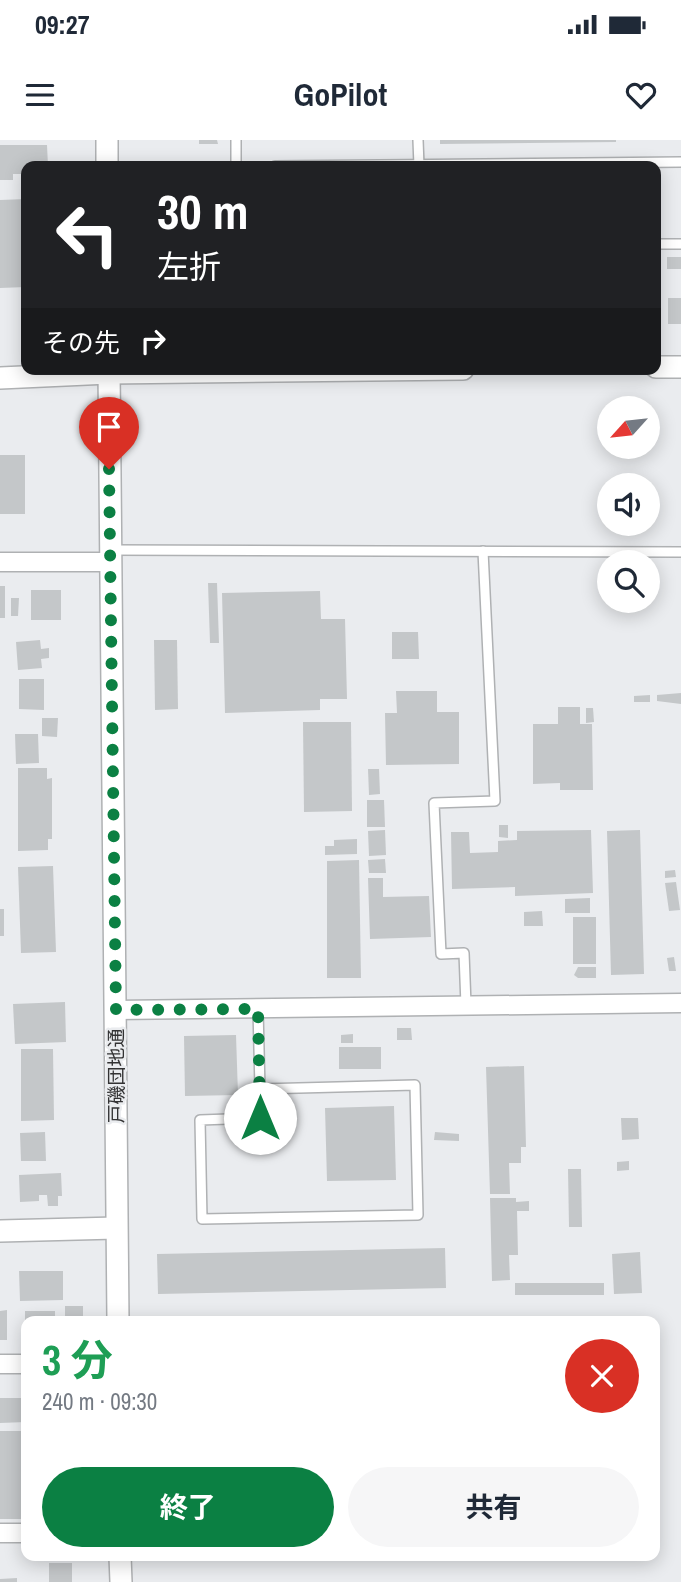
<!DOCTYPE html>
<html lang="ja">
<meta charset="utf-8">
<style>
body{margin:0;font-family:"Archivo Narrow","Noto Sans JP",sans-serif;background:#f6f6f7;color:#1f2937;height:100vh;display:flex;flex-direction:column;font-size:26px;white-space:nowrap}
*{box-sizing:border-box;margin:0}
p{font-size:23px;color:#747a83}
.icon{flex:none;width:38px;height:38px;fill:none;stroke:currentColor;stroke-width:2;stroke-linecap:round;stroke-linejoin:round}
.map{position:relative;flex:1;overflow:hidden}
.panel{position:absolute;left:21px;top:1176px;width:639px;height:245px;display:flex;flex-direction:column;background:#fff;border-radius:14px;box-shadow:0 4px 18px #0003}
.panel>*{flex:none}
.guide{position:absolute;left:21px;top:21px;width:640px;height:214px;border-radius:14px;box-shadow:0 4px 18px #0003;background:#202124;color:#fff;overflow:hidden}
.needle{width:46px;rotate:243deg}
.fabs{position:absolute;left:597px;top:256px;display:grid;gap:14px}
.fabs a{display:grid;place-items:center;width:63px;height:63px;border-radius:50%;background:#fff;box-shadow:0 4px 18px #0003;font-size:35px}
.pin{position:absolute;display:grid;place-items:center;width:60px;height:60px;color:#fff;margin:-72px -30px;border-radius:50% 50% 50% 0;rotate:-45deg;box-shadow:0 0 7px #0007}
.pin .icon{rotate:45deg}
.me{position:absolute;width:77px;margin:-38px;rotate:0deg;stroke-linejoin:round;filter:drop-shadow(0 0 5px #0008)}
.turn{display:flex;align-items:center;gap:24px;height:147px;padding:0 21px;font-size:32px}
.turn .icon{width:91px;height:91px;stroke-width:2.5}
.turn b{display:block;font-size:49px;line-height:60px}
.then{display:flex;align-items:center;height:66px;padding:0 21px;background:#0003;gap:14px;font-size:26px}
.round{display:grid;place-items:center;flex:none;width:74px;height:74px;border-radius:37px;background:#f6f6f7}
.headline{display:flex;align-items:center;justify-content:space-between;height:119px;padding:0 21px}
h1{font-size:42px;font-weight:700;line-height:52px;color:#1e9e55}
.action{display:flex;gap:14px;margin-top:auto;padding:14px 21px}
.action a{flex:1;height:80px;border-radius:42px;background:#0b8043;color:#fff;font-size:28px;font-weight:700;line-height:80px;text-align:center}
.action a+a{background:#f6f6f7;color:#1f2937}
.status{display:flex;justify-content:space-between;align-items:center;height:49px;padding:0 35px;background:#fff;direction:ltr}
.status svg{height:19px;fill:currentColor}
header{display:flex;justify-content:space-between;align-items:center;height:91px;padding:0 21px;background:#fff;font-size:32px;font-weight:700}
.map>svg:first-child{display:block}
.building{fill:#c4c7c9}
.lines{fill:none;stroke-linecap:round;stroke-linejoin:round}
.service-casing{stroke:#afb1b3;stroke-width:12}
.minor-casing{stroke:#afb1b3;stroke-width:21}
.tertiary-casing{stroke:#afb1b3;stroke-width:24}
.service{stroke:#fff;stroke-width:9}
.minor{stroke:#fff;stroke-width:18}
.tertiary{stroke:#fff;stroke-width:21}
.route{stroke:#0b8043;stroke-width:12;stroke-dasharray:0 21.6}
.labels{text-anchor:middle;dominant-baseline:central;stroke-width:5;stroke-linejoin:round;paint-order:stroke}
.street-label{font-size:19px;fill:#323233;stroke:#eaecef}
</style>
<div class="status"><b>09:27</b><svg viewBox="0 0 49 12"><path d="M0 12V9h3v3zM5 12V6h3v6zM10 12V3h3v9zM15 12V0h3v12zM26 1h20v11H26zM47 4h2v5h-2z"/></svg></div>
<header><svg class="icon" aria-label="menu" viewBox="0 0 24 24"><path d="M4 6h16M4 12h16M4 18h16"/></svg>GoPilot<svg class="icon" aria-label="heart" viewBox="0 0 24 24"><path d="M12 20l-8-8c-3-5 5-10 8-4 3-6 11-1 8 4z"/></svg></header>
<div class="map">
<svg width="681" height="1442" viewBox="0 0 681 1442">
<rect width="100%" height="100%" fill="#eaecef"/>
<g class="building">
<polygon points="199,0 217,0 218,4 199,4"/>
<polygon points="440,0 616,0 616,2 440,4"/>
<polygon points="0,5 47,5 48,26 26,26 26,34 13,34 13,40 0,40"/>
<polygon points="26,59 26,147 0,148 0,60"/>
<rect x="667" y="117" width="14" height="12"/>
<rect x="668" y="158" width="13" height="26"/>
<rect x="656" y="166" width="4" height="14"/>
<rect x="0" y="315" width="25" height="59"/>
<polygon points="208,443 217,443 219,503 210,503"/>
<rect x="0" y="446" width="5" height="32"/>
<rect x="31" y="450" width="30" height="30"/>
<polygon points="320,451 321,479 345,479 347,559 320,559 320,570 225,573 222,453"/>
<polygon points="11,458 19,458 18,476 11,476"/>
<polygon points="392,492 418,492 419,519 392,519"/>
<polygon points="40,500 41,509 49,508 49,518 41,519 42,528 18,530 16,502"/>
<polygon points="154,500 177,500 178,569 155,570"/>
<polygon points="19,539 44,539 44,570 19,569"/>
<polygon points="396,551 437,551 437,572 459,572 459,624 386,625 385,573 397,573"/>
<polygon points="681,553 681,564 657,561 657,555"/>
<polygon points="650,555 650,562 634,562 634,556"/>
<polygon points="558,567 580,567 580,584 592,584 593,650 560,650 560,643 533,644 533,584 558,584"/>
<polygon points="586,568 593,568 594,582 586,583"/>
<polygon points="42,578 58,578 57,597 42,596"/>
<polygon points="303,582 351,582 352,671 304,672"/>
<polygon points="15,594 38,594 39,623 16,624"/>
<polygon points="18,628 47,628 47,639 52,638 52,699 48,699 48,710 18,711"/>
<polygon points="368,629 379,629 380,654 369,655"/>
<polygon points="367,660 384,660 385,687 367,687"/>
<polygon points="499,685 508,685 508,698 499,697"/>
<polygon points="385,690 386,715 369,716 368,691"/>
<polygon points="591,690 593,753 515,756 515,747 452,749 451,692 469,692 470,713 498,712 498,701 517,700 517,691"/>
<polygon points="640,690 644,834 611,835 607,691"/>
<polygon points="357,699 357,714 325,715 325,706 334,706 334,700"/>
<polygon points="385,719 386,733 369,733 368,720"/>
<polygon points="359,720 361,838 327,838 327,721"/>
<polygon points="53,726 56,812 21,813 18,727"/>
<polygon points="675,730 676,737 665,738 665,731"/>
<polygon points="368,738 383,738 383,757 429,756 431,797 370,799"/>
<polygon points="676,742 680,770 669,771 665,743"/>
<polygon points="590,758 590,773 565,773 565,759"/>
<rect x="0" y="769" width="4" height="27"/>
<polygon points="542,771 543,786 524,786 524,772"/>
<rect x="573" y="777" width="23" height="47"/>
<polygon points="674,817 676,831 669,831 667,818"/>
<polygon points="578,827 596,827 596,838 578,838 574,835"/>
<polygon points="65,862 66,902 15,904 13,864"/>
<polygon points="397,888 411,888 412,900 397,900"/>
<polygon points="353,894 353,903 341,903 341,895"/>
<polygon points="236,895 238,955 185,956 184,896"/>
<rect x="339" y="907" width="42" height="22"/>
<polygon points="21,909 53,909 54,980 21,981"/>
<polygon points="524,926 526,1007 521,1007 521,1023 509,1023 510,1054 490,1054 486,927"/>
<polygon points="394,966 396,1040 327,1041 325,968"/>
<polygon points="621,978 638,978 639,999 622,1000"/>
<polygon points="45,992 46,1021 21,1021 20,993"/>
<polygon points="435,992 459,994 459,1001 434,1000"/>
<polygon points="629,1021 629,1030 617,1031 617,1022"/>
<polygon points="568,1029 581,1029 582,1087 569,1087"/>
<polygon points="61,1033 62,1056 58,1056 58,1066 48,1066 47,1055 39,1055 39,1061 20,1062 19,1035"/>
<polygon points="490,1058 516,1058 516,1062 529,1061 529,1071 517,1071 518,1115 509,1115 510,1140 492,1141"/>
<polygon points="445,1108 446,1148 158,1154 157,1114"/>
<polygon points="640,1112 642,1153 614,1154 612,1114"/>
<polygon points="19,1131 63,1131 63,1160 20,1161"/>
<rect x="515" y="1143" width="89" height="12"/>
<rect x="65" y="1166" width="18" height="15"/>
<polygon points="7,1170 7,1200 0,1200 0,1171"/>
<rect x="25" y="1171" width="30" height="10"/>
<polygon points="0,1258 26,1258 26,1282 0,1283"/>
<rect x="0" y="1291" width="26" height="88"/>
<rect x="49" y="1423" width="23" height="19"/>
<polygon points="17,1438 17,1442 0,1442 0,1439"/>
</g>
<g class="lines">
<g class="service-casing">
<g id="service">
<polyline points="236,0 236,26"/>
<polyline points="418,0 419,26"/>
<polyline points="275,26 681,22"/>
<polyline points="656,104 681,104"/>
<polyline points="112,410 681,412"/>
<polyline points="466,865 464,813 441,814 434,663 495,661 483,411"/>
<polyline points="258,869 260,949 415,945 418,1075 202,1079 200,980 259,978 260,949"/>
</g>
</g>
<g class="minor-casing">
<g id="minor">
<polyline points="0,422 108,422"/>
<polyline points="116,870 681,863"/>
<polyline points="0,1224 26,1224"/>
<polyline points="0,1393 26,1393"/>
</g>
</g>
<g class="tertiary-casing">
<g id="tertiary">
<polyline points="107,0 107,26"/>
<polyline points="656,227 681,227"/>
<polyline points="109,229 118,1181"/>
<polyline points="0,238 109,233 463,229"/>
<polyline points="0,1091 116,1088"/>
<polyline points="120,1416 121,1442"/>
</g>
</g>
<use href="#service" class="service"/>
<use href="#minor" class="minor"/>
<use href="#tertiary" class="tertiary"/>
</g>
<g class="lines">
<polyline class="route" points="109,329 116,870 258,869 260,978"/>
</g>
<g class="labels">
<g class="street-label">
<text transform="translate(116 936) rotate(-90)">戸磯団地通</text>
</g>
</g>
</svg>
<div class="fabs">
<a><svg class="needle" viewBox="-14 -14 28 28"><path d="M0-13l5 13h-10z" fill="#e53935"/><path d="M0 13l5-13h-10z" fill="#747a83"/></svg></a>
<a><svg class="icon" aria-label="sound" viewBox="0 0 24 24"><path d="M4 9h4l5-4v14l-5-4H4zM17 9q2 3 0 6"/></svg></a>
<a><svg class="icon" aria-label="search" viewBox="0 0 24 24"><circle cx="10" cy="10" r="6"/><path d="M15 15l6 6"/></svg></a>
</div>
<div class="pin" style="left:109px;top:329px;background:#d93025"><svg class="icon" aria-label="arrive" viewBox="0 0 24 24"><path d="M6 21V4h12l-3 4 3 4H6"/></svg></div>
<svg class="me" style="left:260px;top:978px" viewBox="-20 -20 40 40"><circle r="19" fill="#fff"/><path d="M0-13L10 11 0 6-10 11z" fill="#0b8043"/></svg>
<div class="guide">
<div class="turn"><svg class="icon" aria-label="left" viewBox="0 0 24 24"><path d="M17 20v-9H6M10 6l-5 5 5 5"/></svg><div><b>30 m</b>左折</div></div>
<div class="then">その先<svg class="icon" aria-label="right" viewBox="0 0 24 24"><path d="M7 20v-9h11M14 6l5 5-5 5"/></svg></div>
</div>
<section class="panel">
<div class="headline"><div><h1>3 分</h1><p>240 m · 09:30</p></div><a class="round" style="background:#d93025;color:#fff"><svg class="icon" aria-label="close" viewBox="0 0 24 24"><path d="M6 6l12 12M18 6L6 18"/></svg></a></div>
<div class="action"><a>終了</a><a>共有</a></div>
</section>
</div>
